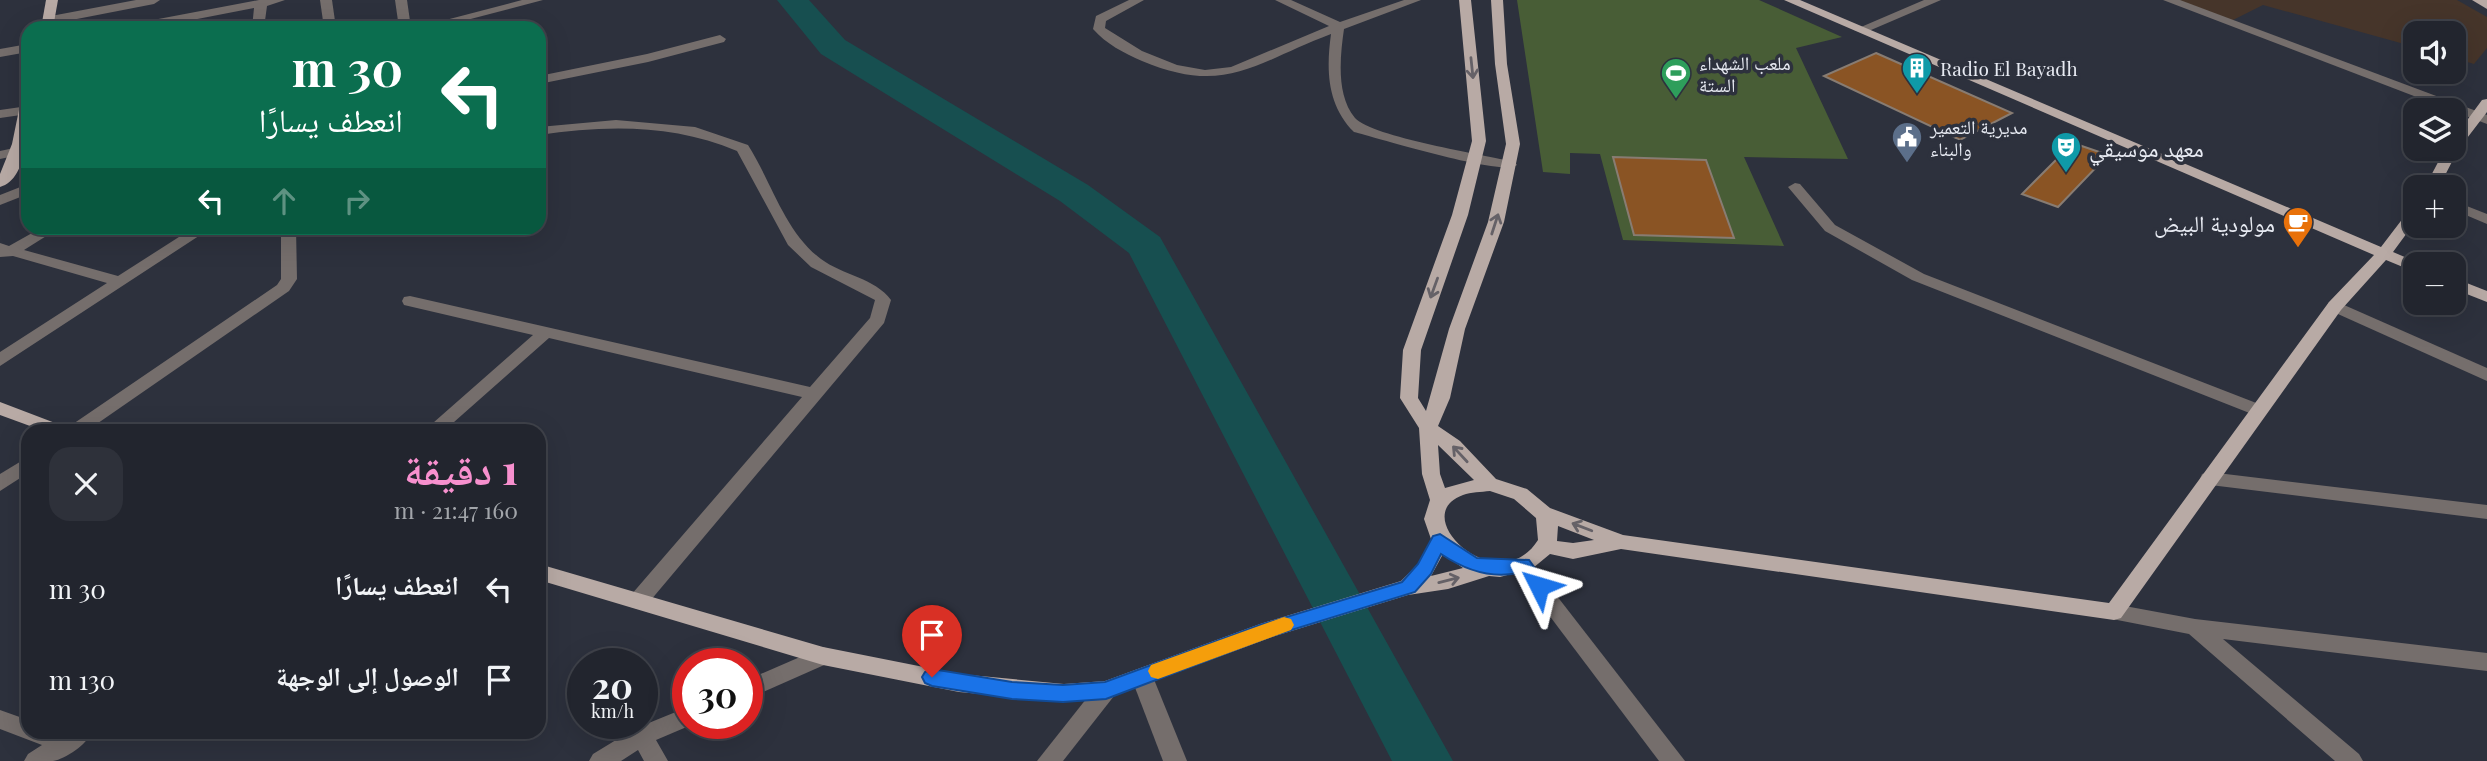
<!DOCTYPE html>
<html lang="ar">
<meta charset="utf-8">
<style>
body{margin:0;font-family:"Playfair Display","Noto Naskh Arabic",serif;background:#2e313a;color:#f1f3f6;direction:rtl;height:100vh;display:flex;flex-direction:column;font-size:26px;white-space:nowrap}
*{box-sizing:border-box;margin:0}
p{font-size:23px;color:#a2a5aa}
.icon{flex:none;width:38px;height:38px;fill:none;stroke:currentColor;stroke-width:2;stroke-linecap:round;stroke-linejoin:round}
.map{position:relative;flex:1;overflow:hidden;direction:ltr}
.panel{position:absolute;left:21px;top:424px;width:525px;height:315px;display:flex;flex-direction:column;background:#22252e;border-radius:21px;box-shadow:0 7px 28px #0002,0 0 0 2px #3f424a;direction:rtl}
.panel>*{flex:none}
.hud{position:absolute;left:21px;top:21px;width:525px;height:214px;border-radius:21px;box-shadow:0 7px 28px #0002,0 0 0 2px #3f424a;direction:rtl;background:#0b6e4f;color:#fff;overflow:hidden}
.fabs{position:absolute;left:2403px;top:21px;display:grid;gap:14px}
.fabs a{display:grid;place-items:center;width:63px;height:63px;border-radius:14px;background:#22252e;box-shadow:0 7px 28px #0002,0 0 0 2px #3f424a;font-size:35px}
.speed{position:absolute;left:567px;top:648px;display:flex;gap:14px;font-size:35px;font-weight:700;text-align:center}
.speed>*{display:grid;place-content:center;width:91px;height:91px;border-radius:50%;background:#22252e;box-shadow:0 7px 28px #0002,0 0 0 2px #3f424a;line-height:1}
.speed small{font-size:18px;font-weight:400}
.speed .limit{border:10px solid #d22;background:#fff;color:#111}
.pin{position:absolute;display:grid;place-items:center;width:60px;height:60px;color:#fff;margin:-72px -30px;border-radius:50% 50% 50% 0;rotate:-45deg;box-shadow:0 0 7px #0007}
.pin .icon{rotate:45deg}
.me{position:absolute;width:77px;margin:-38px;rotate:310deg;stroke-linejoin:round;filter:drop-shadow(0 0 5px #0008)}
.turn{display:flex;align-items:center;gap:24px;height:147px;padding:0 28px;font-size:32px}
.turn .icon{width:91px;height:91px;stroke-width:2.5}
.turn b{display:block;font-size:49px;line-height:60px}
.lanes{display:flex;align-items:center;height:66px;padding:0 28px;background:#0003;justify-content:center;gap:35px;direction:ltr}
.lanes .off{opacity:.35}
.round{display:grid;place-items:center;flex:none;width:74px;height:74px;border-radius:21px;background:#2e313a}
.headline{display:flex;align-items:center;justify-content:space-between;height:119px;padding:0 28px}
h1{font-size:42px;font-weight:800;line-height:52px;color:#f790ce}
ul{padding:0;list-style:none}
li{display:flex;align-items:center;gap:21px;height:91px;padding:0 28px}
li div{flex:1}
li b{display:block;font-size:26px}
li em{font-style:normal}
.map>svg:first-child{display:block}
.education{fill:#46352a}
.green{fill:#485d36}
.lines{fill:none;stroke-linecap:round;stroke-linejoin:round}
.river{fill:#174f50;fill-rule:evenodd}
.building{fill:#8a5424;stroke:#887c72;stroke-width:2}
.minor{fill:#756e6c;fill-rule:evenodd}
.major{fill:#b8aaa5;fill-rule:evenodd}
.oneway{stroke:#656167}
.route{fill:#1a73e8;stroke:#114b97;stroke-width:2}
.slow{fill:#f59e0b}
.labels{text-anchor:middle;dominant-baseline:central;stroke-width:7;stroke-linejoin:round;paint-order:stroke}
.far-poi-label{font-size:19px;fill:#e7eaf2;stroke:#2d313d;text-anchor:start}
.poi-label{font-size:23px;fill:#e7eaf2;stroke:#2d313d;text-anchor:start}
</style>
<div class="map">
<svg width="2487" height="761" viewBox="0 0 2487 761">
<rect width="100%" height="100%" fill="#2d313d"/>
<polygon class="education" points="2175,0 2457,0 2487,17 2487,48 2474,64 2454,58 2454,33 2415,33 2415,47 2263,5 2231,21"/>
<polygon class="green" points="1517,0 1759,0 1842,37 1796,48 1848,159 1744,157 1784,246 1623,240 1600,154 1570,153 1570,174 1543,172"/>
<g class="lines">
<polygon class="river" points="777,0 809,0 845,40 1088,185 1160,237 1453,761 1392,761 1129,253 1060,201 821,54"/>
</g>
<g class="building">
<polygon points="1876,53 2012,113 1960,140 1824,76"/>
<polygon points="2073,143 2108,155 2058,207 2022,194"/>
<polygon points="1613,157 1706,160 1734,238 1634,235"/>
</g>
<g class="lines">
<g class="minor">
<polygon points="136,0 160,0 154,4 51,24 45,20 51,16"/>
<polygon points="259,0 285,0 267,6 264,28 252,28 254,8 151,28 126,28 132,24"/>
<polygon points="320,0 332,0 336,28 324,28"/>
<polygon points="395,0 407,0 411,28 399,28"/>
<polygon points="522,0 543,0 436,28 415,28"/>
<path d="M 1129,0 L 1144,0 L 1106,21 L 1105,28 L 1142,51 L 1177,65 L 1205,70 L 1231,67 L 1329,26 L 1275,0 L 1291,0 L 1340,22 L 1404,0 L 1421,0 L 1344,29 C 1340,57 1336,95 1355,118 C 1372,137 1485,155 1515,162 L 1517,165 C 1504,177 1378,138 1354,132 C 1327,105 1326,70 1331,34 C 1254,63 1226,96 1142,61 C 1124,53 1106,44 1093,29 L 1096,16 Z"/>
<polygon points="1924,0 1941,0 1864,33 1854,30"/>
<polygon points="2163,0 2180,0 2487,115 2487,124"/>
<polygon points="720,35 726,39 724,42 648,62 539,84 539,76 647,54"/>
<polygon points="28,44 28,52 0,57 0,49"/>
<polygon points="28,106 28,114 0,118 0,110"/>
<path d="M 616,120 L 695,127 L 748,145 C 772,183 785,232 821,259 C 842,275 875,278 891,300 L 884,323 L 645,607 L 638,609 L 631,607 L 628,601 L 631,595 L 802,397 L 549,338 L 445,430 L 425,430 L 533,335 L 404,305 L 402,301 L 404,297 L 410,296 L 810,387 L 870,318 L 875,300 L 811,267 L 788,245 L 737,151 C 673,124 607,125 539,135 L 539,127 Z"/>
<polygon points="28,145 28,153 0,159 0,151"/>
<polygon points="1795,183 1800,184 1835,225 1924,274 2264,406 2267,410 2258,416 2252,414 1912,280 1825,231 1788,187"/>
<polygon points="28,184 28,194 0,205 0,195"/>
<polygon points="2454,201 2487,214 2487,224 2454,210"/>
<polygon points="41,228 59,228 24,250 118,276 193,228 211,228 0,366 0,352 107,283 13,256 0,257 0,243 9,246"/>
<polygon points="281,228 296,228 297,279 289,291 88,430 67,430 70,426 277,285 281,279"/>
<polygon points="2335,301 2487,368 2487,381 2329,310 2327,306 2329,302"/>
<polygon points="28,457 28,473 0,491 0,474"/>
<polygon points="2209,472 2487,505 2487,519 2202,484 2200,479 2202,474"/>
<polygon points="1522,557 1529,560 1685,761 1659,761 1515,570 1512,565 1515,560"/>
<polygon points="2114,604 2195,619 2487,653 2487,671 2223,639 2359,754 2363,761 2335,761 2189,634 2107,618 2104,612 2107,606"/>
<polygon points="823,647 831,650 834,656 831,662 747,699 747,680"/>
<polygon points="1142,668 1150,671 1153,677 1187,761 1163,761 1131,677 1134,671"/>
<polygon points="1106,681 1114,684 1117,690 1114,696 1063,761 1037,761 1098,684"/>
<polygon points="688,707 688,723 696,723 656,740 668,761 644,761 638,750 621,761 589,761 593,754 634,729"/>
<path d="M 0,710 L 28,720 L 28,732 L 92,732 C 87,744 66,759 53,761 C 44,761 33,761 24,761 L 28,754 L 42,745 L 0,729 Z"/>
</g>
<g class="major">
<polygon points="46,0 58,0 53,28 41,28"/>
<path d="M 1459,0 L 1471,0 L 1486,141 L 1468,215 L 1421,350 L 1418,398 L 1426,411 L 1449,329 L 1488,222 L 1506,144 L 1495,64 L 1491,0 L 1503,0 L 1507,64 L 1520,144 L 1504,222 L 1465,329 L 1450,398 L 1438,426 L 1460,441 L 1496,479 L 1527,489 L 1550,508 L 1623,535 L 2109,603 L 2329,302 L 2374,255 L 1784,0 L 1800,0 L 2381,247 L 2410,209 L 2415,207 L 2415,222 L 2393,252 L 2421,264 L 2415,264 L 2415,272 L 2386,260 L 2341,310 L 2121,618 L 2114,620 L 1621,549 L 1573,559 L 1550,554 L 1533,568 L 1500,577 L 1489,576 L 1448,589 L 1408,595 L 1272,637 L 1106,699 L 1064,702 L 959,692 L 823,665 L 539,580 L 539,564 L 823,647 L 959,674 L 1064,684 L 1105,681 L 1260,624 L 1401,581 L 1418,564 L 1431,539 L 1424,519 L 1430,500 L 1422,474 L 1419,428 L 1400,398 L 1403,350 L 1452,215 L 1472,141 ZM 1438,445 L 1474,480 L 1445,488 L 1440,474 ZM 1490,491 L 1514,499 L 1536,518 L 1538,540 C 1499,602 1405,516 1463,495 C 1471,492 1481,492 1490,491 ZM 1558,526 L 1594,540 L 1573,543 L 1557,541 ZM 1443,554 L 1463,568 L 1431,576 Z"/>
<polygon points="2472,0 2487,0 2487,9"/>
<path d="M 28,96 C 28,120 30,179 0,187 L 0,174 L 12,144 L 21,100 Z"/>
<polygon points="2487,99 2487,112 2458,150 2439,187 2425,187 2445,149 2454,149 2454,138 2482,100"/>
<polygon points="2454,278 2487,291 2487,302 2454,289"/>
<polygon points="0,402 63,426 66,430 41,430 0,415"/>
</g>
</g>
<defs><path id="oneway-shaft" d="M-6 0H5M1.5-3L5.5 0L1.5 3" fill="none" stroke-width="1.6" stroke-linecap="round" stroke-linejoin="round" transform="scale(1.75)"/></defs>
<g class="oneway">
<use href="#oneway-shaft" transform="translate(1472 68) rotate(84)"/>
<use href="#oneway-shaft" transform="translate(1495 224) rotate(-72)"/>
<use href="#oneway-shaft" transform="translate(1434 288) rotate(110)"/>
<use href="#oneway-shaft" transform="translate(1460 454) rotate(-133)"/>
<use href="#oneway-shaft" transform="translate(1582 527) rotate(-159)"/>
<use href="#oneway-shaft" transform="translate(1449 580) rotate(-14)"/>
</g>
<path class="route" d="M 1440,534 L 1477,558 L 1529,560 L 1548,586 L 1539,594 L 1533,592 L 1518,573 C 1490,579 1465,570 1441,554 L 1431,574 L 1415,592 L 1272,636 L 1106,699 L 1063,702 L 1012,699 L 932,686 L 925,683 L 922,677 L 925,672 L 932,669 L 1012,682 L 1063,685 L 1105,682 L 1260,625 L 1402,582 L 1418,564 L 1433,536 Z"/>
<polygon class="slow" points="1284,617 1291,619 1294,625 1291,630 1158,679 1151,677 1148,671 1151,665"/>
<defs>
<g id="building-pin" transform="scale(1.575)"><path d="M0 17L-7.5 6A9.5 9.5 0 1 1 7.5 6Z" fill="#0f9aa8" stroke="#2d313d"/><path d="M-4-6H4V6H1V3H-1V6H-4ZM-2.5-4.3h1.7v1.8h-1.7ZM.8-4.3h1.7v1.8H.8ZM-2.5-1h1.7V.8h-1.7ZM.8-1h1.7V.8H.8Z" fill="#fff"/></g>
<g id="stadium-pin" transform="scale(1.575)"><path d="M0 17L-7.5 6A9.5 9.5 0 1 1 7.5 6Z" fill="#2e9e5b" stroke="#2d313d"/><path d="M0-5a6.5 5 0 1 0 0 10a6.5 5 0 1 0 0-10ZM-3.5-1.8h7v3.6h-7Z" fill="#fff"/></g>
<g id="civic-pin" transform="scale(1.575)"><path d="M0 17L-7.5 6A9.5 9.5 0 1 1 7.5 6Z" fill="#5c6f8a" stroke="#2d313d"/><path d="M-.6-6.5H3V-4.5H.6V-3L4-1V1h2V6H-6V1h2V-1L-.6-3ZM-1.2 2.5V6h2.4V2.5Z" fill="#fff"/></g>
<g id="theatre-pin" transform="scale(1.575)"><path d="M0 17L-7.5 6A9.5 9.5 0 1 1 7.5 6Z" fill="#0f9aa8" stroke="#2d313d"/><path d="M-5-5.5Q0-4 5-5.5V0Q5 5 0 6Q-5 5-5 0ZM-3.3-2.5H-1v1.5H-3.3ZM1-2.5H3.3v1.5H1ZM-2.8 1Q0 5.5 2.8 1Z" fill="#fff"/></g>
<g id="cafe-pin" transform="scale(1.575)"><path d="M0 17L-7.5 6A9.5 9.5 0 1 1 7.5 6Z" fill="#e8710a" stroke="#2d313d"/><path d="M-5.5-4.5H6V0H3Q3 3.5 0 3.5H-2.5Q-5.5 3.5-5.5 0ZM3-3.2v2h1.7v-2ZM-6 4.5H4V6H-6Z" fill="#fff"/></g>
</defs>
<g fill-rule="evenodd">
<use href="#building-pin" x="1917" y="68"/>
<use href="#stadium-pin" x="1676" y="73"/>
<use href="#civic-pin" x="1907" y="137"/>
<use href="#theatre-pin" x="2066" y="147"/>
<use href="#cafe-pin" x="2298" y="222"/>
</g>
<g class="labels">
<g class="far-poi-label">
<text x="1699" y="62">ملعب الشهداء<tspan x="1699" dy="22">الستة</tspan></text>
<text x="1940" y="68">Radio El Bayadh</text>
<text x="1930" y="126">مديرية التعمير<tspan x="1930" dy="22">والبناء</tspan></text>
</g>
<g class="poi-label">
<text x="2089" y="147">معهد موسيقي</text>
<text x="2275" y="222" text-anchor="end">مولودية البيض</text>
</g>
</g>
</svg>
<div class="fabs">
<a><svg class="icon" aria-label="sound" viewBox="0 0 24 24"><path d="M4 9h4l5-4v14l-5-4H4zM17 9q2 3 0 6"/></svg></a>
<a><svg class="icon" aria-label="layers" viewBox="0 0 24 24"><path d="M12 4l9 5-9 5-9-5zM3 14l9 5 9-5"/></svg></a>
<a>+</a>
<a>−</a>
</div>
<div class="speed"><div>20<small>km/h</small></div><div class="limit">30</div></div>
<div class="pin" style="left:932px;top:677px;background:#d93025"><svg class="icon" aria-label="arrive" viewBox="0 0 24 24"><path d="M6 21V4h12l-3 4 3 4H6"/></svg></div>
<svg class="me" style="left:1539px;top:586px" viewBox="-20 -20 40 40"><path d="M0-17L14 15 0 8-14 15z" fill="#1a73e8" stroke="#fff" stroke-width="4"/></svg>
<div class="hud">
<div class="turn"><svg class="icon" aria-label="left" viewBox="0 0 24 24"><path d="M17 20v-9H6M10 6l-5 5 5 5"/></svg><div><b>30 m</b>انعطف يسارًا</div></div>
<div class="lanes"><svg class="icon" aria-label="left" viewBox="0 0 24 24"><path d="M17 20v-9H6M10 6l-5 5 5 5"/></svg><svg class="icon off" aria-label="ahead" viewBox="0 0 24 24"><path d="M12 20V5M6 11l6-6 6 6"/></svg><svg class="icon off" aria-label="right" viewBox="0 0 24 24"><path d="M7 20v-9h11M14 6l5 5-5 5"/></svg></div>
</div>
<section class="panel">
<div class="headline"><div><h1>1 دقيقة</h1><p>160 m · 21:47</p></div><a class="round"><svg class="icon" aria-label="close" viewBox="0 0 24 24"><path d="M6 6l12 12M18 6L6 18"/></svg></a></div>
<ul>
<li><svg class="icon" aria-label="left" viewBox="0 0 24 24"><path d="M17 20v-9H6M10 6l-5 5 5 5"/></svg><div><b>انعطف يسارًا</b></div><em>30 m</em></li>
<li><svg class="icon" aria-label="arrive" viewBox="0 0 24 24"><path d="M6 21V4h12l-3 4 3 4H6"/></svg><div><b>الوصول إلى الوجهة</b></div><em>130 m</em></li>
</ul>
</section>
</div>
